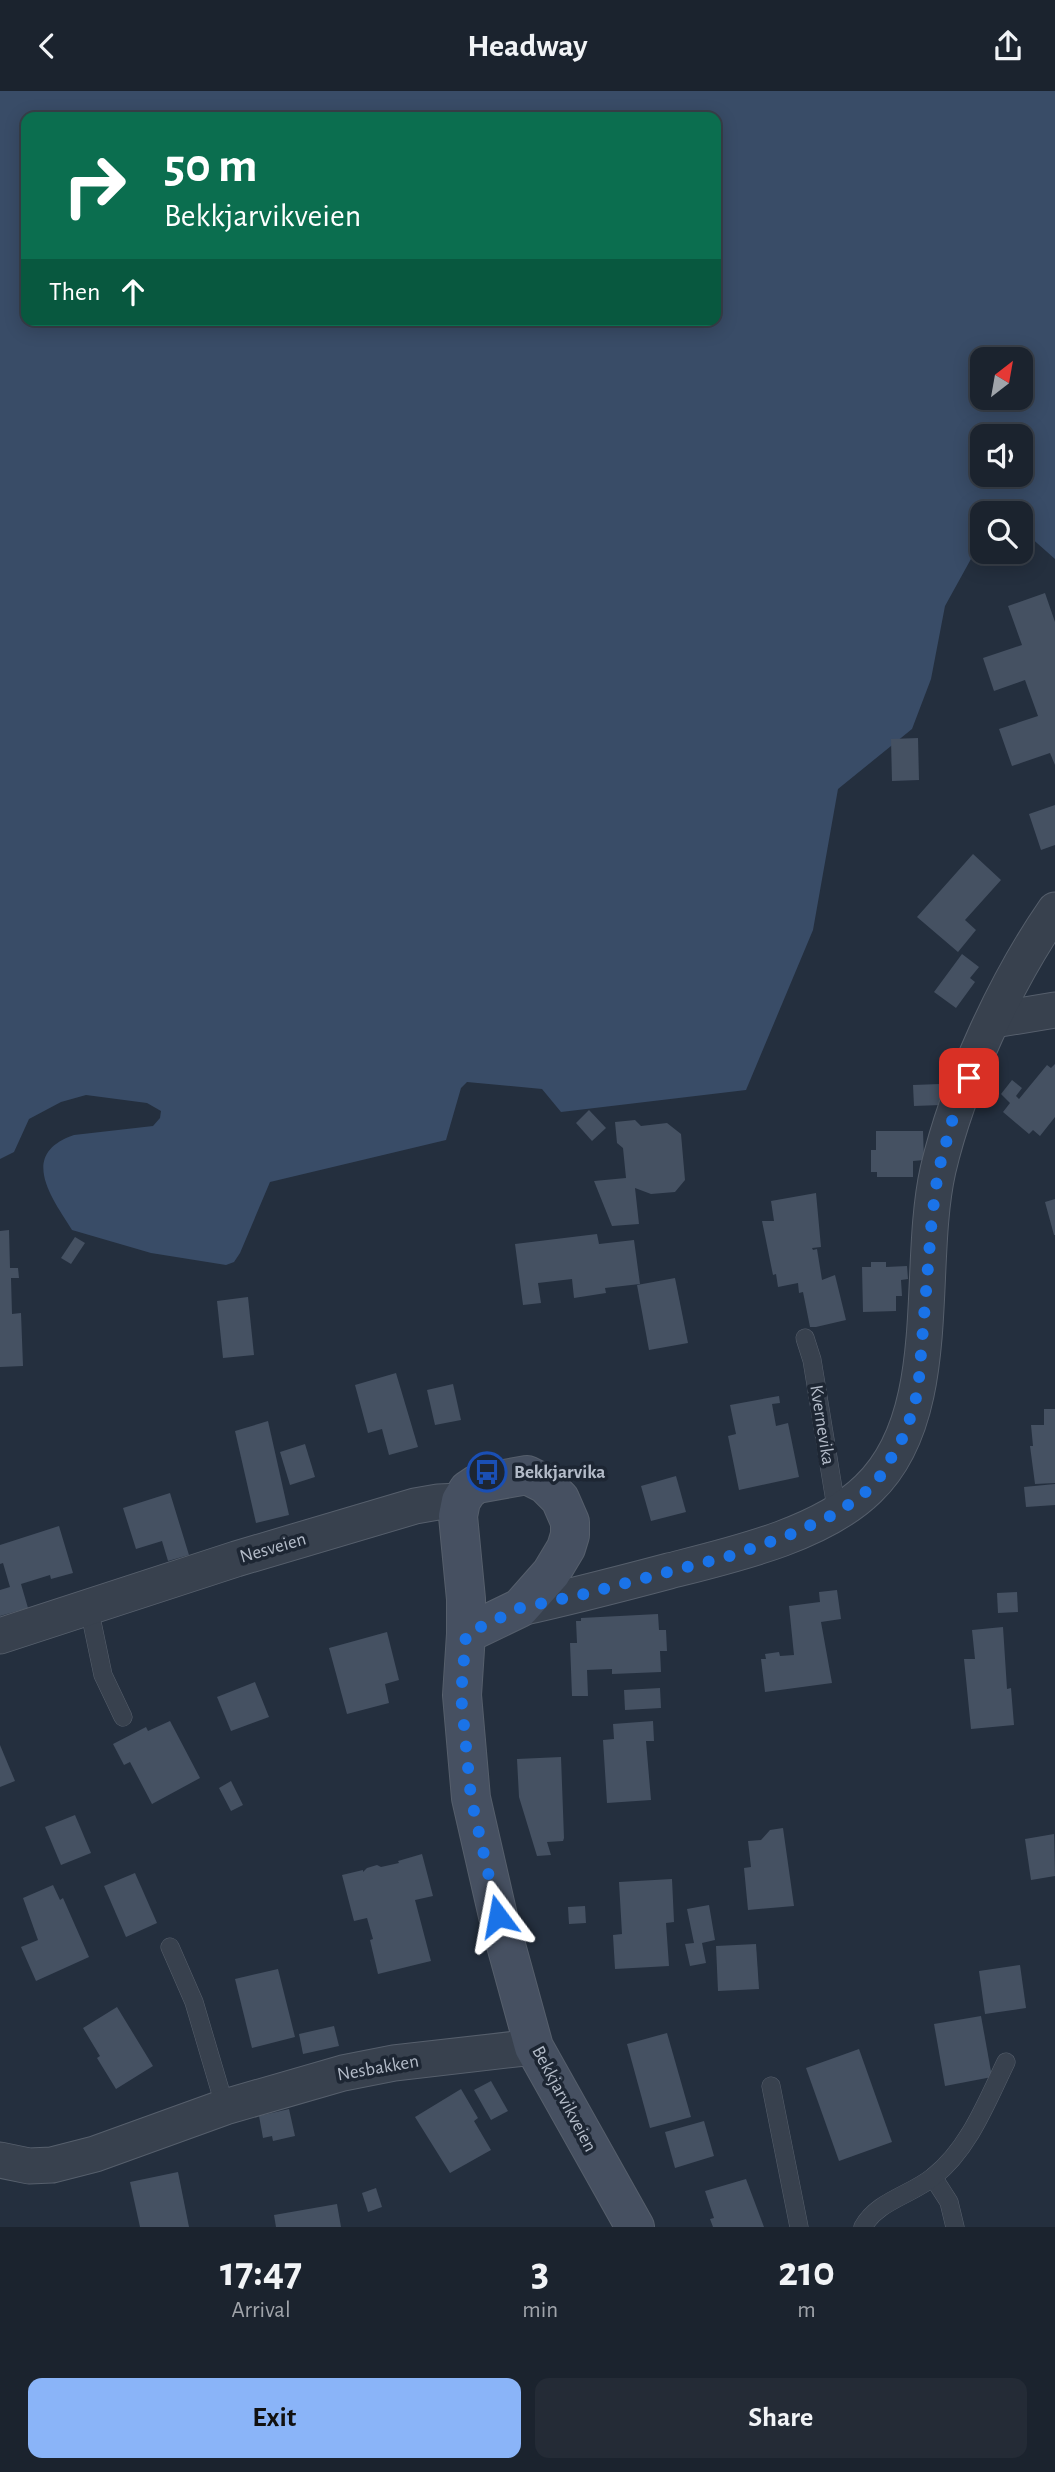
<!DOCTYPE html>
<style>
body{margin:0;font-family:"Alegreya Sans",sans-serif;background:#242b36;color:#f1f3f6;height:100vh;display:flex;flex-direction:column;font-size:26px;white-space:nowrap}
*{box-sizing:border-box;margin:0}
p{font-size:23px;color:#a0a4aa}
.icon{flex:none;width:38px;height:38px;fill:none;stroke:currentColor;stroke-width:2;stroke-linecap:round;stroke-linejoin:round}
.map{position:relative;height:2136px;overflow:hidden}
.side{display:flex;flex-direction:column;background:#1b232e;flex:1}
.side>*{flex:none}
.hud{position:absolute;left:21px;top:21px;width:700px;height:214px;border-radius:14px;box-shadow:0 4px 18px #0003,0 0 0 2px #39404a;background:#0b6e4f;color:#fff;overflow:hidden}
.needle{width:46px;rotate:31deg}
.fabs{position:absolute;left:970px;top:256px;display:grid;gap:14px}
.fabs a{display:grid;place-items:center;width:63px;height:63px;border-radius:14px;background:#1b232e;box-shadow:0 4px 18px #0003,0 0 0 2px #39404a;font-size:35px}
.pin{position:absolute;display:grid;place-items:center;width:60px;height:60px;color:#fff;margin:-30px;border-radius:14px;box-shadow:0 4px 10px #0006}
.me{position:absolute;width:77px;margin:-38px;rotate:347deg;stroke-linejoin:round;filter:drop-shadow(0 0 5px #0008)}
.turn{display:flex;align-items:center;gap:24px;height:147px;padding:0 28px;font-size:32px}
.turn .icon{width:91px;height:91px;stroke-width:2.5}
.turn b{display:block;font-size:49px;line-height:60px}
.then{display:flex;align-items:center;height:66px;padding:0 28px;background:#0003;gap:14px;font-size:26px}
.eta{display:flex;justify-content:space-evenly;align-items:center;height:119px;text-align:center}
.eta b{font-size:42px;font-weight:700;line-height:49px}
.action{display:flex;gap:14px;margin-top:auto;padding:14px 28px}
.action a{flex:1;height:80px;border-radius:14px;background:#8ab4f8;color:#111;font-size:28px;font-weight:700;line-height:80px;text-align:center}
.action a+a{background:#242b36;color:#f1f3f6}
header{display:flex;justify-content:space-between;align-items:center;height:91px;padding:0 28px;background:#1b232e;font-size:32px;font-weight:700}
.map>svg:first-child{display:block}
.water{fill:#394c67;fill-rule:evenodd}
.building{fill:#455162}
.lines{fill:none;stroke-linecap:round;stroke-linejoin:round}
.lane-casing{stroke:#565f6c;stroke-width:19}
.street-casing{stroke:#565f6c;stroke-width:37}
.secondary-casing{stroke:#565f6c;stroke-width:40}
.lane{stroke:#38414e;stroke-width:18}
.street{stroke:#38414e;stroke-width:35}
.secondary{stroke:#465061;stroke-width:38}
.route{stroke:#1a73e8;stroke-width:12;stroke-dasharray:0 21.6}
.labels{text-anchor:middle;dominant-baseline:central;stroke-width:7;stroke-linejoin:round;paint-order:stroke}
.street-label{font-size:19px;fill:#b4bcc9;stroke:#1d2633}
.poi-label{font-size:19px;font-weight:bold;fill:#b4bcc9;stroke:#1d2633;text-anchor:start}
</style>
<header><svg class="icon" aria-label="back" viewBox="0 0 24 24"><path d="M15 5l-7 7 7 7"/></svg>Headway<svg class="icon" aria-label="share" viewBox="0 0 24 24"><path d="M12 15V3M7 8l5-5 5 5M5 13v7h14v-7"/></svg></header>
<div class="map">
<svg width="1055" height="2136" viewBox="0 0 1055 2136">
<rect width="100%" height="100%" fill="#242f3e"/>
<path class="water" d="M 0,0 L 1055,0 L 1055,468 L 1020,437 L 1020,422 L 1003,422 L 998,418 L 996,422 L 982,422 L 982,448 L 945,515 L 931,588 L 912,638 L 838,698 L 813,839 L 746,999 L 561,1021 L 542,998 L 467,991 L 461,997 L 446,1049 L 270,1091 L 240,1162 L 234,1171 L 226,1174 L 151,1162 L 72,1139 C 52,1107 18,1063 74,1044 L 153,1035 L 160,1027 L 161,1020 L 147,1012 L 86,1004 L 61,1011 L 29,1028 L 14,1061 L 0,1068 ZM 26,26 L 716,26 L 716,229 L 26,229 ZM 982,268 L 1020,268 L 1020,306 L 982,306 ZM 982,345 L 1020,345 L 1020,383 L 982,383 Z"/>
<g class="building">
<polygon points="1045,502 1055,531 1055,674 1050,662 1012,675 999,638 1038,625 1025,589 994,600 983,567 1022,554 1008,515"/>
<polygon points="918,647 919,689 892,690 891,648"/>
<polygon points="1055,714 1055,754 1041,759 1029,723"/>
<polygon points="973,763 1001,789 965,829 976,839 958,861 917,826"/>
<polygon points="962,863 979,876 970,887 975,891 956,917 934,901"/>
<polygon points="1055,973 1055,1026 1040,1045 1033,1039 1029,1043 1003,1021 1010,1012 1001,1003 1012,989 1022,997 1016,1005 1019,1008 1047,974 1051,977"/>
<polygon points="940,993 941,1014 914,1015 913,994"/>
<polygon points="589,1019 606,1037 592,1050 576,1032"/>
<polygon points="635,1029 641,1035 667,1032 681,1043 685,1089 675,1101 651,1103 635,1097 639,1133 612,1135 594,1090 626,1087 623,1057 617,1052 615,1031"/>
<polygon points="876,1040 923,1040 924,1069 913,1070 913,1086 877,1086 877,1081 871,1081 871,1059 876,1059"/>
<polygon points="816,1102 821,1156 812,1157 813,1159 817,1158 822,1189 835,1184 846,1229 816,1236 810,1236 803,1201 799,1202 798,1192 778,1196 776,1183 773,1184 762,1130 774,1130 771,1110"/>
<polygon points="1055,1108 1055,1144 1054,1144 1045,1111"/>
<polygon points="9,1139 10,1177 18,1177 19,1187 11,1187 12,1223 21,1222 23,1275 0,1276 0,1140"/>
<polygon points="597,1143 599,1153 634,1149 640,1193 605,1197 606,1202 574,1207 572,1188 538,1192 541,1212 523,1214 515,1153"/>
<polygon points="75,1146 85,1152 71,1173 61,1167"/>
<polygon points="871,1171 886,1171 886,1176 907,1175 908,1188 901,1189 902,1205 896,1205 896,1220 863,1221 862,1176 871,1176"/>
<polygon points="675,1187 688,1252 649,1259 637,1194"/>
<polygon points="248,1206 254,1264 223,1267 217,1210"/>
<polygon points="396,1282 418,1356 389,1364 382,1338 368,1342 355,1294"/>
<polygon points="453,1293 461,1329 435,1334 427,1299"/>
<polygon points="779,1305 780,1312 772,1313 776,1335 788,1332 799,1386 739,1399 728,1345 736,1343 730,1314"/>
<polygon points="1044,1318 1055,1318 1055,1392 1035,1393 1030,1355 1033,1355 1031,1334 1044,1334"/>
<polygon points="268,1330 289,1424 256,1432 235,1340"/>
<polygon points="305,1353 315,1386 290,1394 280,1361"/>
<polygon points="676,1385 686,1421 651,1430 641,1395"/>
<polygon points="1055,1393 1055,1414 1026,1416 1024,1396"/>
<polygon points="170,1402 189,1464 168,1470 162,1450 136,1458 123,1417"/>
<polygon points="59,1435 73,1482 51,1488 50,1484 21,1493 28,1517 0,1525 0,1499 10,1496 3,1472 0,1473 0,1454"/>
<polygon points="837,1499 841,1528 821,1531 832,1592 765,1601 761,1568 766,1568 765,1563 779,1561 780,1565 794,1564 789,1515 820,1511 819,1501"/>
<polygon points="1017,1501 1018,1521 998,1522 997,1502"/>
<polygon points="658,1523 659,1539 666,1539 667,1560 660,1560 661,1581 612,1583 612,1578 587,1579 588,1605 572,1605 570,1552 577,1552 576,1530 581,1530 581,1527"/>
<polygon points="1003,1536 1007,1598 1011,1597 1014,1634 971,1638 964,1568 975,1568 972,1539"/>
<polygon points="387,1541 399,1589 385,1593 389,1612 347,1623 329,1557"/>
<polygon points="255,1591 269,1626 231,1640 217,1606"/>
<polygon points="660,1597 661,1617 625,1619 624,1599"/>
<polygon points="170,1630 200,1687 152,1713 130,1671 124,1674 113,1653 146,1636 148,1640"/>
<polygon points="653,1630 654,1650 646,1650 651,1709 607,1712 603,1649 614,1648 613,1633"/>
<polygon points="0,1654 15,1690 0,1696"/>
<polygon points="561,1666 564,1747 563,1750 547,1751 551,1764 537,1765 519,1706 517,1668"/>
<polygon points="231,1690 243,1714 231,1720 219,1697"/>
<polygon points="75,1724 91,1762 61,1774 45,1736"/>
<polygon points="783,1737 794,1815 748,1819 744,1777 751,1776 748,1750 761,1749 770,1739"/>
<polygon points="1054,1743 1055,1785 1031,1789 1025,1748"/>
<polygon points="422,1763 433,1805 415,1809 431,1870 378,1883 370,1849 373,1848 367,1827 354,1830 342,1784 363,1779 363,1781 367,1777 377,1774 381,1776 399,1772 398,1770"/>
<polygon points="135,1782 157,1832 126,1846 104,1795"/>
<polygon points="672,1788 674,1831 666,1832 669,1875 615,1878 613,1844 622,1843 619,1791"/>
<polygon points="53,1794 60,1809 63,1807 89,1866 36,1890 21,1856 38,1849 23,1807"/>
<polygon points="709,1814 715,1849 702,1852 706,1872 690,1875 685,1853 694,1852 687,1818"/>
<polygon points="585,1815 586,1832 569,1833 568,1816"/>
<polygon points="756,1853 759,1898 718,1900 716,1855"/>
<polygon points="1020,1874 1026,1917 985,1923 979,1880"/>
<polygon points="278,1878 295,1946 252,1957 235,1888"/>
<polygon points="117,1916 153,1975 116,1998 97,1967 100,1965 83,1937"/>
<polygon points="981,1925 992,1986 945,1995 934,1933"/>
<polygon points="334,1935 339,1955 303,1963 299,1943"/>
<polygon points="667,1942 691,2026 650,2037 627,1953"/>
<polygon points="859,1958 892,2051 839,2070 806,1977"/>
<polygon points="491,1990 508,2020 491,2029 474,1999"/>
<polygon points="461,1998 478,2027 474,2030 491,2059 450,2082 415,2026"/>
<polygon points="289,2018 295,2045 273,2050 272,2045 263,2047 259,2025"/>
<polygon points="704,2030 714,2065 675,2077 665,2041"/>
<polygon points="178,2081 189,2136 140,2136 130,2091"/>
<polygon points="746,2088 764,2136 713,2136 710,2128 714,2127 705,2100"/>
<polygon points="376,2097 382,2116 368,2121 362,2102"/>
<polygon points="337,2113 341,2136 276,2136 274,2124"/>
</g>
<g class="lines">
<g class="lane-casing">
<g id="lane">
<polyline points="805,1247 812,1269 837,1422"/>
<polyline points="89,1517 103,1584 123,1626"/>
<polyline points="170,1856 194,1911 225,2016"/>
<polyline points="771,1995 799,2136"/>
<polyline points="933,2086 949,2111 955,2136"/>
<path d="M 863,2136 C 877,2110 911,2104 933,2086 C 969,2058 987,2010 1006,1971"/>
</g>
</g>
<g class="street-casing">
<g id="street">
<polyline points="994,929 1055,919"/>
<path d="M 520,1517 C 570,1506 620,1493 669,1480 C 732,1464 821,1444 868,1398 C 946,1324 916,1177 938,1079 C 958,994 1005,891 1055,819"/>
<polyline points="0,1545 236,1468 415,1415 438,1411 461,1410"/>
<polyline points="0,2069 29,2075 52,2074 95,2063 225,2016 343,1982 394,1972 534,1956"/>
</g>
</g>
<g class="secondary-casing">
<polyline id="secondary" points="466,1543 520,1517 551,1482 566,1457 570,1444 570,1431 560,1408 545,1393 527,1384 477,1393 468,1399 461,1410 458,1425 466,1508 466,1543 462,1604 471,1707 498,1825 534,1956 635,2136"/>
</g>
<use href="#lane" class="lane"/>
<use href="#street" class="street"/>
<use href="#secondary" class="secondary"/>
</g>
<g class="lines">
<polyline class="route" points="498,1825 471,1707 461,1604 466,1543 520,1517 584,1503 733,1464 789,1444 837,1422 867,1400 882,1383 906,1341 918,1300 932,1126 938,1081 952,1030 969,987"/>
</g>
<defs>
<g id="bus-ring" transform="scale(2.0125)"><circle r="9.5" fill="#1d2633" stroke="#1a4fb4" stroke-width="1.5"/><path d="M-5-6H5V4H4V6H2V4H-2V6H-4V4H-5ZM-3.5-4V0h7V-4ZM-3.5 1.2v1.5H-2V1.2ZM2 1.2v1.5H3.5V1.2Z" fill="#1a4fb4"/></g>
</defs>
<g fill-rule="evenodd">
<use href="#bus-ring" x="487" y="1381"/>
</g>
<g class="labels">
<g class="street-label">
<text transform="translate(822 1334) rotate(81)">Kvernevika</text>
<text transform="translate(273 1457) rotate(-16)">Nesveien</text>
<text transform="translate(378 1977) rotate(-10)">Nesbakken</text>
<text transform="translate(564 2008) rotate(62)">Bekkjarvikveien</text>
</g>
<g class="poi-label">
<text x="514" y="1381">Bekkjarvika</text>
</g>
</g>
</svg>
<div class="fabs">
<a><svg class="needle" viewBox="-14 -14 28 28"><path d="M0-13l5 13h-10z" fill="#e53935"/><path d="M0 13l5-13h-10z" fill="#a0a4aa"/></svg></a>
<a><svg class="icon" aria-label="sound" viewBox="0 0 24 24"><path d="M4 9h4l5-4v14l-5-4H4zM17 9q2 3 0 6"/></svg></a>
<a><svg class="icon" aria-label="search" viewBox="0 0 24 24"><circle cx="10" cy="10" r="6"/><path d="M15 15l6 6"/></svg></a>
</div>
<div class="pin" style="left:969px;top:987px;background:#d93025"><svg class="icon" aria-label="arrive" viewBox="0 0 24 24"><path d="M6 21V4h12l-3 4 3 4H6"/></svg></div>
<svg class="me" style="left:498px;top:1825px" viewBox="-20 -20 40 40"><path d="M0-17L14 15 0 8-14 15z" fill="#1a73e8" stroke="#fff" stroke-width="4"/></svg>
<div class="hud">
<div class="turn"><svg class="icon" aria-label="right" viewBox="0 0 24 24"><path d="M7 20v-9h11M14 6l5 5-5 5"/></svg><div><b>50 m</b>Bekkjarvikveien</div></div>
<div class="then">Then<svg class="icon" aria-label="ahead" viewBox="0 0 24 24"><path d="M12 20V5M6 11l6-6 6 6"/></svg></div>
</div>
</div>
<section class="side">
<div class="eta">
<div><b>17:47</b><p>Arrival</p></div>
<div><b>3</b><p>min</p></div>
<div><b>210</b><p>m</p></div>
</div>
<div class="action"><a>Exit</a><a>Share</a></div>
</section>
